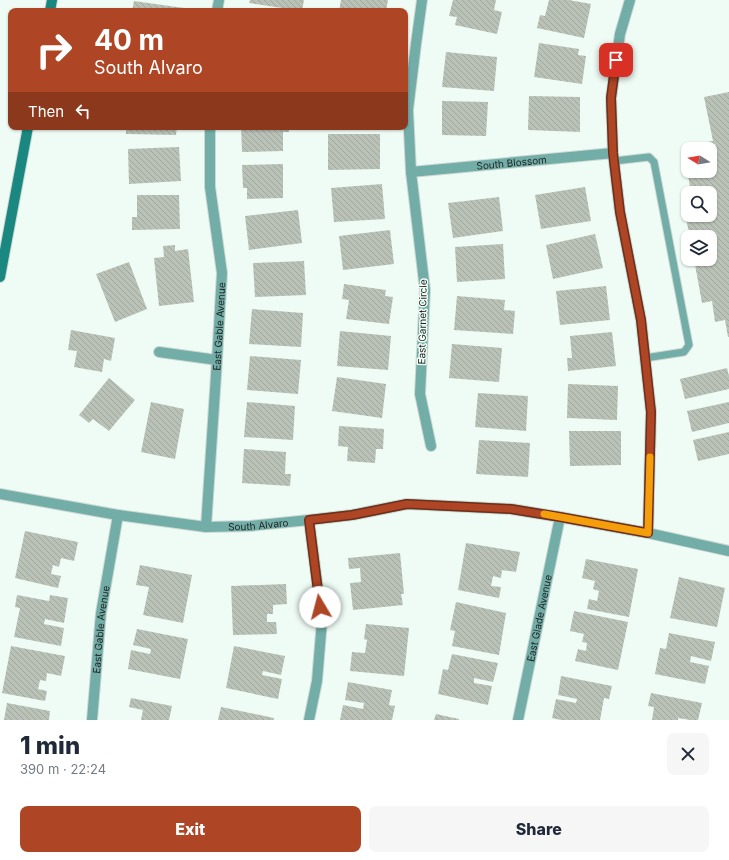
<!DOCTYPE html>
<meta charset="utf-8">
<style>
body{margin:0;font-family:Inter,sans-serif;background:#f6f6f7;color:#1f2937;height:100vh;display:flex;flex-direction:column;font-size:15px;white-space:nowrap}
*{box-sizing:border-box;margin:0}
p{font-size:13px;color:#747a83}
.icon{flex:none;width:22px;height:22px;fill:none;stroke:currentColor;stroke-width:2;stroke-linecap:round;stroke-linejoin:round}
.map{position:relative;height:720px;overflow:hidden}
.panel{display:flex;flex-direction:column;background:#fff;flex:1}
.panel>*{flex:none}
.banner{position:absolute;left:8px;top:8px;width:400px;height:122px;border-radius:8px;box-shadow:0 1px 3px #0004;background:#ae4625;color:#fff;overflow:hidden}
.needle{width:26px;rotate:281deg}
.controls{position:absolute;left:681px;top:142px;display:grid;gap:8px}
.controls a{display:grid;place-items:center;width:36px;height:36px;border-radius:8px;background:#fff;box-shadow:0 1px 3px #0004;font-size:20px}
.pin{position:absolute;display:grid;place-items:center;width:34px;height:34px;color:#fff;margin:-17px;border-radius:8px;box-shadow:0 2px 6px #0006}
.me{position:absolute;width:44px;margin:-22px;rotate:352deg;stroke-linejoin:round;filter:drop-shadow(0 0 3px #0008)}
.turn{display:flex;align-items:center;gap:14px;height:84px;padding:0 20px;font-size:18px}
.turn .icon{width:52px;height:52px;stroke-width:2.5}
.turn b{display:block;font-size:28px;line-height:34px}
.then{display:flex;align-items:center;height:38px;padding:0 20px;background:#0003;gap:8px;font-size:15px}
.round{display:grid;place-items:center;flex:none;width:42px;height:42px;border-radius:8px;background:#f6f6f7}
.overview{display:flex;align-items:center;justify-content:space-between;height:68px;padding:0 20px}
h1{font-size:24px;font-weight:800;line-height:30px}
.cta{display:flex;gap:8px;margin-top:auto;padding:8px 20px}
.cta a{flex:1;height:46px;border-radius:8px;background:#ae4625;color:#fff;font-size:16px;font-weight:800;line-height:46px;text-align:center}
.cta a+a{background:#f6f6f7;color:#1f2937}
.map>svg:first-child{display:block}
.building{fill:url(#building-back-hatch)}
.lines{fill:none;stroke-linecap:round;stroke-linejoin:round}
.service-casing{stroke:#cdd9d3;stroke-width:9}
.minor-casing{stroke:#cdd9d3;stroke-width:12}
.secondary-casing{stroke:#cdd9d3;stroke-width:12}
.service{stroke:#73ada8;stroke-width:7}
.minor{stroke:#73ada8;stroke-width:10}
.secondary{stroke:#1a8881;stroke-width:10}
.route-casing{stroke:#712e18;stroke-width:10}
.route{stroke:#ae4625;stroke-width:7}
.slow{stroke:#f59e0b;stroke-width:7}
.labels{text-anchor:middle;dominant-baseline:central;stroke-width:3;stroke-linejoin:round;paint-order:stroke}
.street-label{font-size:10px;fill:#1f2421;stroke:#eefcf5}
</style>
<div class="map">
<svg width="729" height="720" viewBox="0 0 729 720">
<defs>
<pattern id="building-back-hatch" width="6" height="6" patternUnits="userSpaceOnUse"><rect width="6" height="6" fill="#bac2b7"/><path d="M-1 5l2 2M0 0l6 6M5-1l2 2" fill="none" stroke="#9fa79d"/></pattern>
</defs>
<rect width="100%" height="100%" fill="#eefcf5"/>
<g class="building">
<polygon points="250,0 304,0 302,11 249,3"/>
<polygon points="341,0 388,0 386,11 339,11"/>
<polygon points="453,0 496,0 494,10 502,12 497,34 455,25 457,17 449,16"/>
<polygon points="549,0 569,0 591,4 584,38 537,28 540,15 545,16"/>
<polygon points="134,1 184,8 184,11 132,11"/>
<polygon points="539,43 579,49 578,55 586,56 582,84 534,77"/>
<polygon points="446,52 497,57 494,91 442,87"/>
<polygon points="729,92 729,337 728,337 725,320 715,322 712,301 702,303 694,259 710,259 710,237 690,237 682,200 688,199 688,215 710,215 710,193 691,193 688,175 696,174 695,171 710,171 710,149 691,149 690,145 713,141 704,97"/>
<polygon points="529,96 580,97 580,132 528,130"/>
<polygon points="442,101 488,102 486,136 442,135"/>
<polygon points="126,127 177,127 176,135 126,134"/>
<polygon points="241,127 289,127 289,132 283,132 283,151 242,152"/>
<polygon points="328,134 380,134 380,169 328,170"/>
<polygon points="179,147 181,181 129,184 128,149"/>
<polygon points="283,164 283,198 247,199 247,188 243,188 242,165"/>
<polygon points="382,184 385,219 334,222 331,188"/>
<polygon points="585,187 591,221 541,229 535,195"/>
<polygon points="137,195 179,195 180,229 132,230 132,217 137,217"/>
<polygon points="499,197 503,231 453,238 448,203"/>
<polygon points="298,210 302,243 249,250 245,216"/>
<polygon points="390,230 394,264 343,270 339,236"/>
<polygon points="595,234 603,268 553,279 546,245"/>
<polygon points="503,244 505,279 457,282 455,247"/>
<polygon points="175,245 175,251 188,249 194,302 159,306 154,258 164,257 163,246"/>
<polygon points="304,261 306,295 255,297 253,263"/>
<polygon points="129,262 147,309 115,322 96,274"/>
<polygon points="344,284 386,290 385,296 393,297 389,324 346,319 349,300 342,299"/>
<polygon points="606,286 610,320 560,325 556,291"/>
<polygon points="457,296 505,300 504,310 515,311 513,334 454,330"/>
<polygon points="252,309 303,313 301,347 249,344"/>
<polygon points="71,330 115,338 111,361 104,359 102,372 74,367 77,351 68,350"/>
<polygon points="340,331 391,336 388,370 337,366"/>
<polygon points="612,332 616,366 568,371 567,358 572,358 570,336"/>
<polygon points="452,344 502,348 499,382 449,378"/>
<polygon points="250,356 301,360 298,394 247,390"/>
<polygon points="727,368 729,376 729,389 685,399 680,379"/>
<polygon points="337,377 386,384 382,418 332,411"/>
<polygon points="109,378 135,400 109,431 93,419 89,423 79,415"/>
<polygon points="568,384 618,386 617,420 567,418"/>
<polygon points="478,393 528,396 526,431 475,427"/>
<polygon points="151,402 184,409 175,459 141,452"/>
<polygon points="247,402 295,406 293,440 244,437"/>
<polygon points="729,402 729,423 692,432 687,411"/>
<polygon points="339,426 384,429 383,449 376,449 375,463 347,461 348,447 338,446"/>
<polygon points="569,431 621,431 621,465 570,466"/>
<polygon points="729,432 729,454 698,461 693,440"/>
<polygon points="479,440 530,443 528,477 476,474"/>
<polygon points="244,449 286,452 285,474 291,474 290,486 242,483"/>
<polygon points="25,531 78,542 74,561 61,558 59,567 53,565 51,574 61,576 58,588 15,578"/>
<polygon points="466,543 520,552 516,572 502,570 501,578 493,576 491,586 501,587 499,598 458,590"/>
<polygon points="400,553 404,594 401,594 403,605 353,610 350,583 361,582 360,568 349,569 348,558"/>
<polygon points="586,559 638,569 629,617 587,609 589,599 597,601 599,591 593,589 595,581 582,578"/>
<polygon points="140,565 192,575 183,623 143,615 149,587 136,585"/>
<polygon points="679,577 725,588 717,627 670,618"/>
<polygon points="286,584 287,604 273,605 273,614 267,614 267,622 276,622 277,634 233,635 231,586"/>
<polygon points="17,595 49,601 50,595 68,598 64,623 45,619 44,624 64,628 61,646 14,637 20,608 15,607"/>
<polygon points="456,602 506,613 499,655 452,646 455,631 450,630"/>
<polygon points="574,611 628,622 618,670 575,661 578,649 586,651 587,643 582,642 584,634 570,631"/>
<polygon points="366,624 409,628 404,676 350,671 352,652 365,653 367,640 364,639"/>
<polygon points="137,629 188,639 180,679 128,669 131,650 150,654 151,649 133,645"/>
<polygon points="669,633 715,642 711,661 691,656 690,662 709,666 705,684 655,674 660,648 666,649"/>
<polygon points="11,646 65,656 61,676 47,673 46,681 40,680 38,689 47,691 45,701 2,693"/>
<polygon points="234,646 285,656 281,675 263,671 262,675 282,679 278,699 226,688"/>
<polygon points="452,654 498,663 493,682 474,678 474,683 492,686 488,705 438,694 443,669 448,670"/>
<polygon points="561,676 612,686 609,699 604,698 600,720 561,720 552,718 556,699 576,703 577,699 558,695"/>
<polygon points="348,682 392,690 389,705 395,706 392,720 340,720 343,705 363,709 364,703 345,700"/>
<polygon points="651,693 702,703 698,720 690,720 678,718 678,720 652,720 654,707 648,706"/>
<polygon points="131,698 172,706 169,720 141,720 143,710 129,707"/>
<polygon points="7,703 50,711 49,720 4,720"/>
<polygon points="221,707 274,718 274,720 218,720"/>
<polygon points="436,714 459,719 459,720 434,720"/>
</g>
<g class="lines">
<g class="service-casing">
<polyline id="service" points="614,161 649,157 654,162 689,345 684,352 645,358"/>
</g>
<g class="minor-casing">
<g id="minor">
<polyline points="422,0 416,44 408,110 411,172 425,290 420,394 431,446"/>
<polyline points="630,0 620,34 611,98 613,153 620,212 641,320 651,412 648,533"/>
<polyline points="217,11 219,0"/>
<path id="s1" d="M 411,172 L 613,153"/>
<polyline points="159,352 217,360"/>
<path id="s2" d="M 0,494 L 118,515 L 206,527 L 250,526 L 309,520 L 352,515 L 407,504 L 511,509 L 560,517 L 648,533 L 729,551"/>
<polyline points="309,520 322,621 317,681 309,720"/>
<path id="s3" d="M 206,527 L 217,360 L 222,273 L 210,187 L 210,127"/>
<path id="s4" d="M 92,720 L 101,613 L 118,515"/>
<path id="s5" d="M 518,720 L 560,517"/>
</g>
</g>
<g class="secondary-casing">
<g id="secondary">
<polyline points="50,11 52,0"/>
<polyline points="0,277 28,127"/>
</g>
</g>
<use href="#service" class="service"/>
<use href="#minor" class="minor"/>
<use href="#secondary" class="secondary"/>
</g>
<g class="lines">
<g class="route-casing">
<polyline id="route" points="320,607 309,520 352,515 407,504 511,509 560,517 648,533 651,412 641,320 620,212 613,153 611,98 616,60"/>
</g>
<use href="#route" class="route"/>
<polyline class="slow" points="544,514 648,533 650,457"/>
</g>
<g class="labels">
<g class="street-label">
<text stroke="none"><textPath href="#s1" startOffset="101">South Blossom</textPath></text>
<text transform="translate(422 322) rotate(-89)">East Garnet Circle</text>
<text stroke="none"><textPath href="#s3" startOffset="201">East Gable Avenue</textPath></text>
<text stroke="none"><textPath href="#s2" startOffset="261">South Alvaro</textPath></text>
<text stroke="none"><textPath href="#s5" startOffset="104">East Glade Avenue</textPath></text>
<text stroke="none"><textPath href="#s4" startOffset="91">East Gable Avenue</textPath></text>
</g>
</g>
</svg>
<div class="controls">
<a><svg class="needle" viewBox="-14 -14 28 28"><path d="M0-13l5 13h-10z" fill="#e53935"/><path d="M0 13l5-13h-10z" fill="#747a83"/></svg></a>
<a><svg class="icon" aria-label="search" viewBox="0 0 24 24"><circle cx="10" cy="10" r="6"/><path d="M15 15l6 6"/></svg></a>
<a><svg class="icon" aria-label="layers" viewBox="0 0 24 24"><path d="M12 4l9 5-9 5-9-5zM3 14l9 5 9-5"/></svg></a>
</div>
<div class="pin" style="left:616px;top:60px;background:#d93025"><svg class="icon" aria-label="arrive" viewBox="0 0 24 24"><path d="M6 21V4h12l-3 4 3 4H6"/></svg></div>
<svg class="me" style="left:320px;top:607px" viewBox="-20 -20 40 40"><circle r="19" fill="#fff"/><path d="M0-13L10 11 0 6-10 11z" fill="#ae4625"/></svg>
<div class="banner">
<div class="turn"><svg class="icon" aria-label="right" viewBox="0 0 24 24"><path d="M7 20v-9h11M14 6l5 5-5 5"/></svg><div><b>40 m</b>South Alvaro</div></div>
<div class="then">Then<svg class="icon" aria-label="left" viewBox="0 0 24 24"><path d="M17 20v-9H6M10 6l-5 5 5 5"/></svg></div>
</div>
</div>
<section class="panel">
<div class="overview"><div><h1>1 min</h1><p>390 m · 22:24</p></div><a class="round"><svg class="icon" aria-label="close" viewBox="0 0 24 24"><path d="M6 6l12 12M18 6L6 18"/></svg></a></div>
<div class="cta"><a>Exit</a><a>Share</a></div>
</section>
